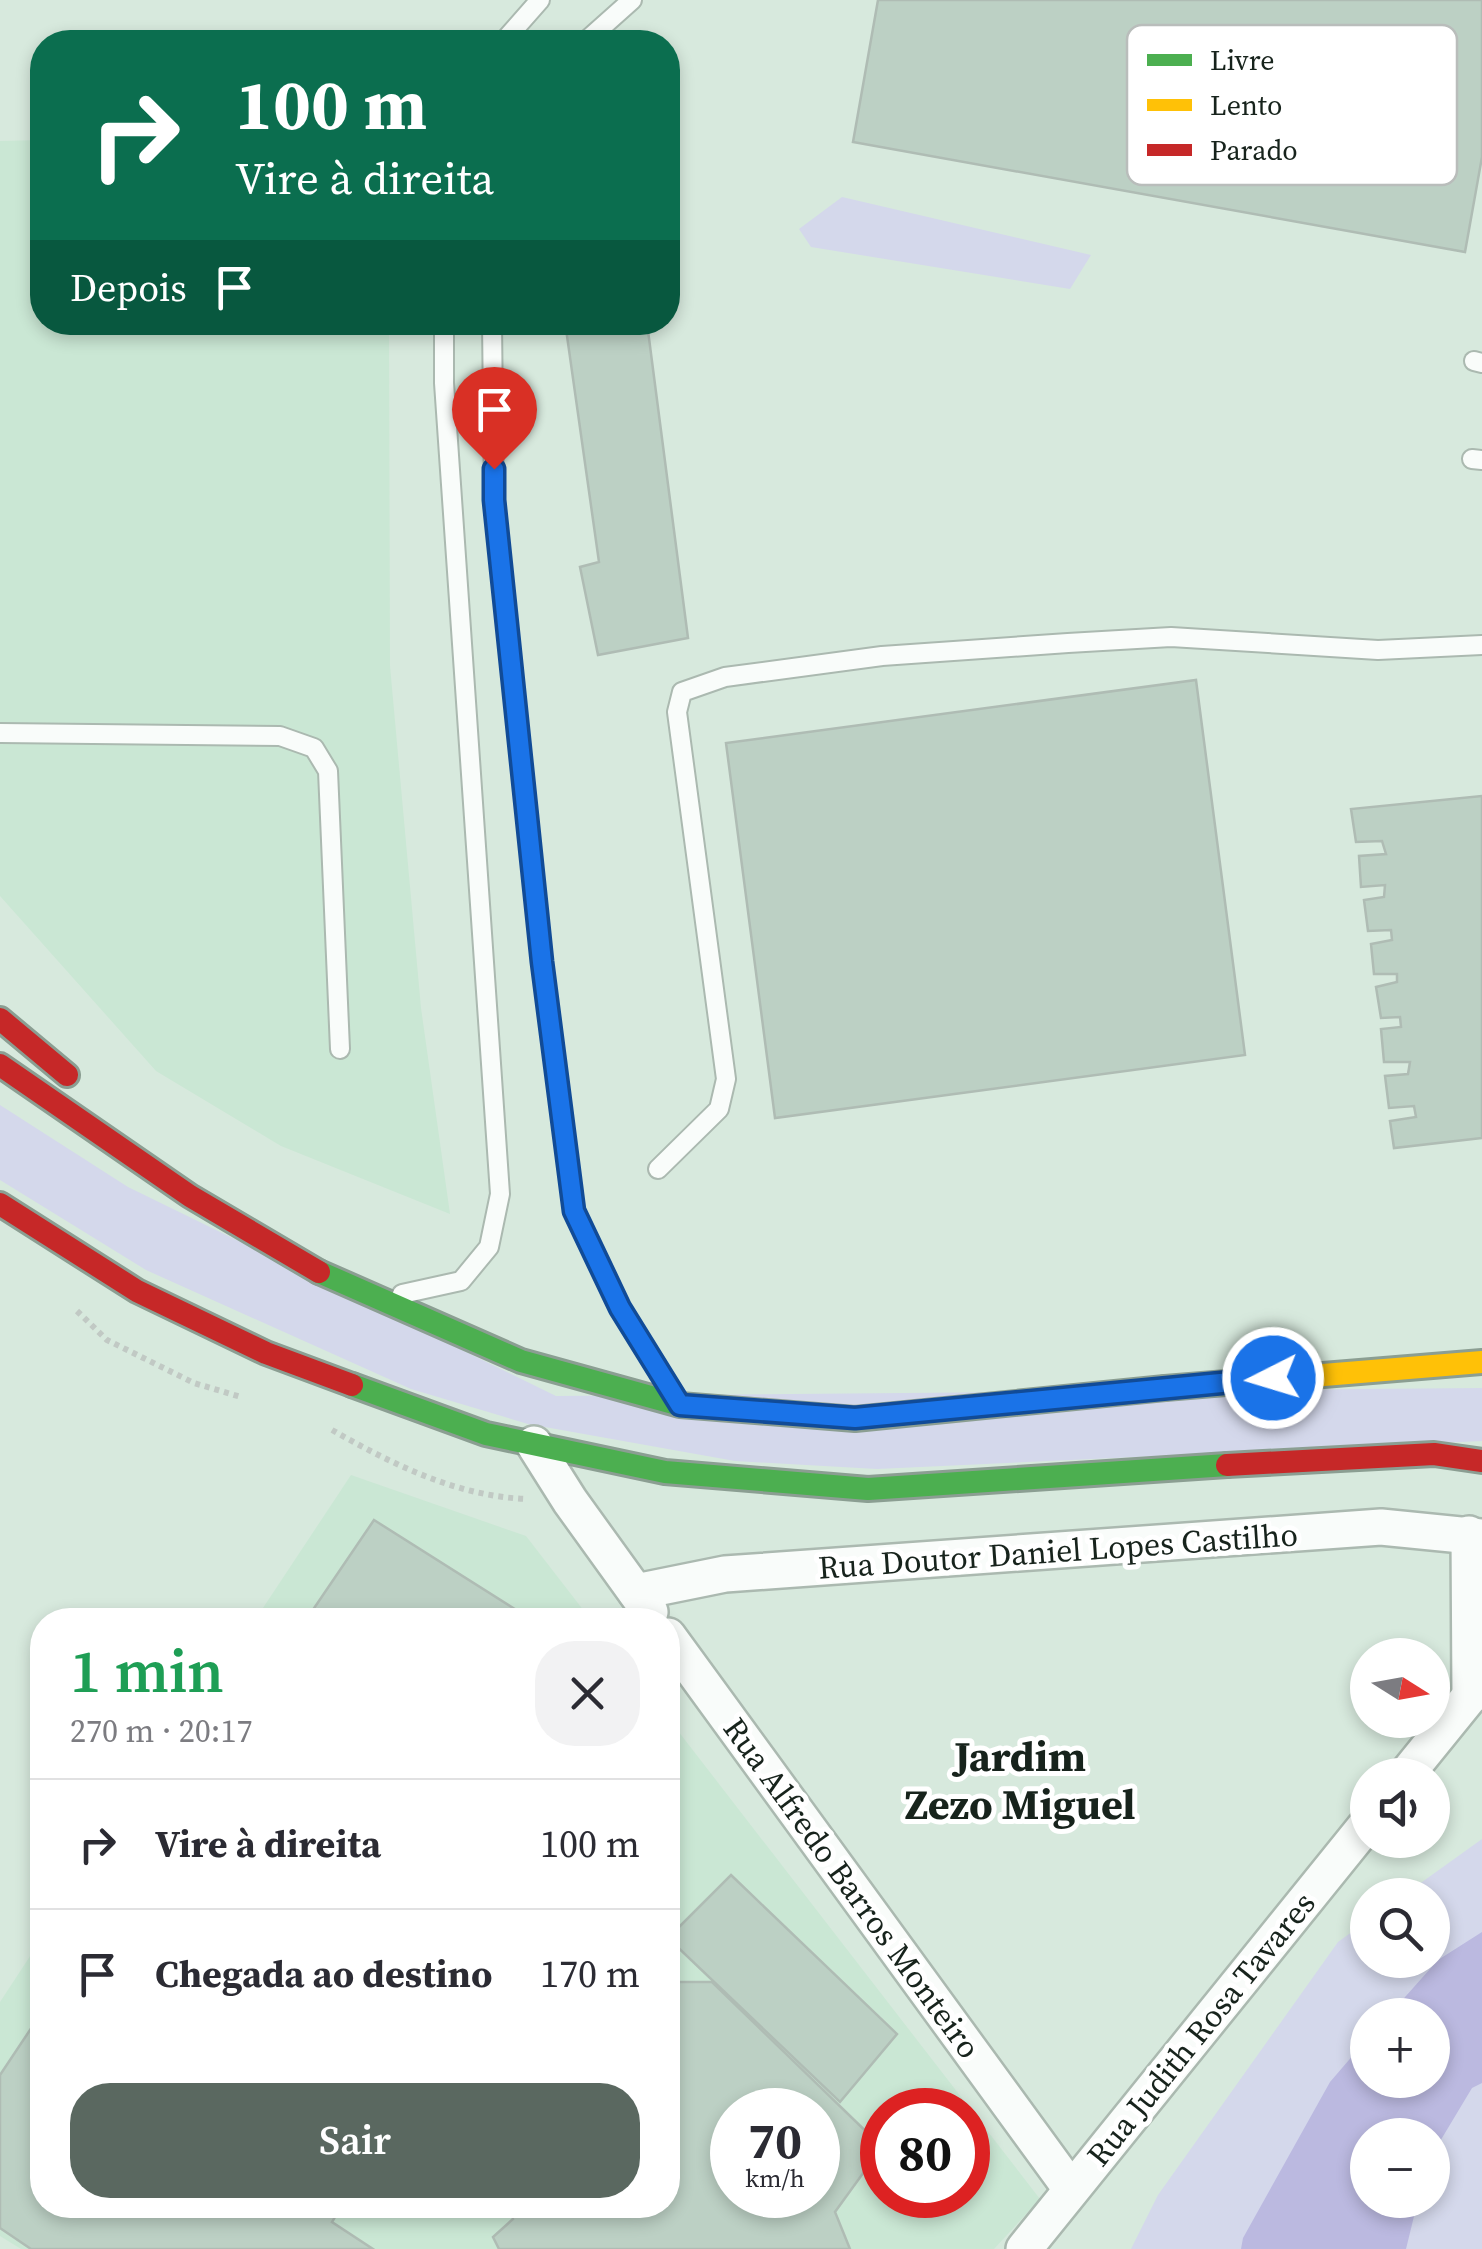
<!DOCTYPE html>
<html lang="pt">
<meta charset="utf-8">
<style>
body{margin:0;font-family:"Source Serif 4",serif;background:#f2f2f3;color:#2b2b33;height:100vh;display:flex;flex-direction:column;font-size:38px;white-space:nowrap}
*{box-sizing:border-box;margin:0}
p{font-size:32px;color:#7c7c81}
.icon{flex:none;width:55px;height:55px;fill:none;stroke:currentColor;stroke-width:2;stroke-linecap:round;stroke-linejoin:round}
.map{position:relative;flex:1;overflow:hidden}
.details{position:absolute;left:30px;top:1608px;width:650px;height:610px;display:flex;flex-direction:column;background:#fff;border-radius:40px;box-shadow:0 5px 15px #0003}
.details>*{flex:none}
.banner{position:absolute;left:30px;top:30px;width:650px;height:305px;border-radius:40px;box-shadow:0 5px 15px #0003;background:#0b6e4f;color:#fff;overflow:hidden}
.needle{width:65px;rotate:101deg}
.controls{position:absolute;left:1350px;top:1638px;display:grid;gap:20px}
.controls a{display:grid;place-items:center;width:100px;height:100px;border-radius:50%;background:#fff;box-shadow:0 5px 15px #0003;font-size:50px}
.speed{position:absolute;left:710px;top:2088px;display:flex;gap:20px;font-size:50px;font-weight:700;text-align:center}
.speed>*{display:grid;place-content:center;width:130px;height:130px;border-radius:50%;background:#fff;box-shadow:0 5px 15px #0003;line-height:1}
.speed small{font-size:25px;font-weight:400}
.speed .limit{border:15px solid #d22;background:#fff;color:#111}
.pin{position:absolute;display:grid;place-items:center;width:85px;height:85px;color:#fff;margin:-102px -42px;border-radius:50% 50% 50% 0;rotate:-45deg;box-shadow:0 0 10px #0007}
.pin .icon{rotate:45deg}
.me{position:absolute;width:110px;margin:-55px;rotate:265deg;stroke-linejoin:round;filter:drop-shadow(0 0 8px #0008)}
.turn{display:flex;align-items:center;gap:35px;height:210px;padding:0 40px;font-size:45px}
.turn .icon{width:130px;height:130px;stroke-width:2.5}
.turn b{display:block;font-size:70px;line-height:85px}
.then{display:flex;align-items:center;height:95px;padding:0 40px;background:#0003;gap:20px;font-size:38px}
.round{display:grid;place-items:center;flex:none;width:105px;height:105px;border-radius:40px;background:#f2f2f3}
.overview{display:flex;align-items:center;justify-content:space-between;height:170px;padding:0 40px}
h1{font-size:60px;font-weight:600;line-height:75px;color:#1e9e55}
.cta{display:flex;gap:20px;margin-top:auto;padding:20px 40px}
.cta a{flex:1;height:115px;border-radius:40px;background:#5a6860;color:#fff;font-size:40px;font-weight:600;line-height:115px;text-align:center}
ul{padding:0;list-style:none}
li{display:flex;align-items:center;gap:30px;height:130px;padding:0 40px;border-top:2px solid #e1e1e2}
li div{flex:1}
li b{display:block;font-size:38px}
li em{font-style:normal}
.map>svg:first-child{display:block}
.built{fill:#cae7d4;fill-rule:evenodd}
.green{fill:#d4d8eb;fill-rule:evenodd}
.water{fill:#bbb9e0}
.building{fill:#bcd0c4;stroke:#afbcb4;stroke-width:2.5;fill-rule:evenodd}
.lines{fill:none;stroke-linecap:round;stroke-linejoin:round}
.lane-casing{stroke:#abb9b0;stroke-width:22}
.street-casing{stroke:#abb9b0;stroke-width:40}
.fast-casing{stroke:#8b9e92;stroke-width:28}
.slow-casing{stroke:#8b9e92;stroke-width:28}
.jam-casing{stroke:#8b9e92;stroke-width:28}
.path{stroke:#c1c9c4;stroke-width:6;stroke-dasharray:5 5;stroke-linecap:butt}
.lane{stroke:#f9fcfa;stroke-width:18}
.street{stroke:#f9fcfa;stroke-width:35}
.fast{stroke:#4caf50;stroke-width:22}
.slow{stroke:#ffc107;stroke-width:22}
.jam{stroke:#c62828;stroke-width:22}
.route-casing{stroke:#114b97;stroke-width:25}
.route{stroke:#1a73e8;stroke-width:18}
.labels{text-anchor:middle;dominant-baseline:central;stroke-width:10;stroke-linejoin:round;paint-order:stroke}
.street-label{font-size:32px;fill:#17231c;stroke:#fff}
.district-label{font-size:42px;font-weight:bold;fill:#17231c;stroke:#fff}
.key{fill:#fff;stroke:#b9bdbb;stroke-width:2.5}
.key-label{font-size:28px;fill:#17231c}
</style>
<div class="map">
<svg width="1482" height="2249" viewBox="0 0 1482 2249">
<rect width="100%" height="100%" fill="#d7e9dd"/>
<g class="built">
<polygon points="42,140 42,322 389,323 390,666 421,1008 450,1214 281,1146 156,1071 0,896 0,141"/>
<polygon points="351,1475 526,1536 591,1620 255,1620"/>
<path d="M 668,1718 L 1040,2199 L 994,2249 L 21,2249 L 0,2236 L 0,2002 L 42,1938 L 42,2205 L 668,2205 ZM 732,2110 L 818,2110 L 818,2195 L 732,2195 ZM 882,2110 L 968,2110 L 968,2195 L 882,2195 Z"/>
</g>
<g class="green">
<polygon points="842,197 1091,255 1070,289 811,247 799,229"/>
<polygon points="0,1105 128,1187 556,1396 1482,1388 1482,1441 877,1469 735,1461 528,1424 411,1389 146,1270 0,1180"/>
<path d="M 1482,1839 L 1482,2249 L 1131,2249 L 1158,2195 L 1338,1942 L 1367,1921 L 1368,1960 L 1432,1960 L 1432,1895 L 1404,1895 ZM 1368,2015 L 1432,2015 L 1432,2080 L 1368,2080 ZM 1368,2135 L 1432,2135 L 1432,2200 L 1368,2200 Z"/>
</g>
<polygon class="water" points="1482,1932 1482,2083 1472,2088 1433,2153 1432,2135 1368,2135 1368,2200 1418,2200 1406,2249 1241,2249 1243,2238 1330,2082 1367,2039 1368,2080 1432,2080 1432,2015 1389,2015 1438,1960"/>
<g class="building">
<polygon points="878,0 1482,0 1482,157 1465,252 853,142"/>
<polygon points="647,323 688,638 598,655 580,567 599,562 566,329"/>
<polygon points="1196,680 1245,1055 775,1118 726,743"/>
<polygon points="1482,796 1482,1138 1394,1148 1390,1121 1416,1117 1414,1106 1389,1108 1385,1076 1408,1074 1410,1062 1384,1062 1381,1029 1401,1027 1400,1017 1381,1018 1376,987 1397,982 1397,974 1374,974 1371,944 1392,940 1391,930 1368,931 1364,900 1384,897 1385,885 1361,887 1359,856 1386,854 1382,841 1356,842 1351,809"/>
<polygon points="374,1520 532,1620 306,1620"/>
<polygon points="731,1875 897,2034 840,2102 668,1938"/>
<path d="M 668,1982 L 712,1982 L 882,2147 L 835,2212 L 850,2249 L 499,2249 L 493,2237 L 513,2219 L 510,2205 L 668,2205 ZM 732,2110 L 818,2110 L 818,2195 L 732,2195 Z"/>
<polygon points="42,2012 42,2205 342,2205 332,2222 373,2249 31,2249 0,2228 0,2075"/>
</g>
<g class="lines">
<g class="lane-casing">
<g id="lane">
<polyline points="503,42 540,0"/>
<polyline points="585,42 632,0"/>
<polyline points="492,322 494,500 542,962 574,1211 620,1308 669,1388"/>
<polyline points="1474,361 1482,363"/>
<polyline points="1472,459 1482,460"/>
<polyline points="0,733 280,736 314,748 328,771 340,1049"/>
<polyline points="658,1169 719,1109 726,1079 677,712 682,692 725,677 882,656 1068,643 1171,637 1378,650 1482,645"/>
<polyline points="402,1294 461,1281 489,1247 500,1194 444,383 444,322"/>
</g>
</g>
<g class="street-casing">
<g id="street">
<polyline points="534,1444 570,1501 650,1612"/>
<polyline points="1469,1534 1470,1696"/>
<polyline points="636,1592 725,1574 1381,1527 1482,1537"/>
<polyline points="668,1636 1071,2189"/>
<polyline points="1406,1775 1470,1696 1482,1690"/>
<polyline points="1024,2249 1368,1823"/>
</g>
</g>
<g class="fast-casing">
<g id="fast">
<polyline points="319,1272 521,1361 680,1405 855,1419 1165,1388"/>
<polyline points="352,1385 486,1434 665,1472 868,1489 1227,1465"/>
</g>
</g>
<g class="slow-casing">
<polyline id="slow" points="1165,1388 1482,1362"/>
</g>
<g class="jam-casing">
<g id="jam">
<polyline points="0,1019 67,1075"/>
<polyline points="0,1065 190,1196 319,1272"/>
<polyline points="0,1204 137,1291 266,1353 352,1385"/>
<polyline points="1227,1465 1434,1454 1482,1461"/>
</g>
</g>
<g class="path">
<polyline points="77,1311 107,1340 194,1383 241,1397"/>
<path d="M 332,1430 C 392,1464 456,1496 526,1499"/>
</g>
<use href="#lane" class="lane"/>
<use href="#street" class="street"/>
<use href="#fast" class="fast"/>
<use href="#slow" class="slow"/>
<use href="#jam" class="jam"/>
</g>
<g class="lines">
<g class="route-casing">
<polyline id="route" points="494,469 494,500 542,962 574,1211 620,1308 680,1405 855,1418 1273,1378"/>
</g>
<use href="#route" class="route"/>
</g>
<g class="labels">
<g class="street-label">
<text transform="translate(1058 1551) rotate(-4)">Rua Doutor Daniel Lopes Castilho</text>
<text transform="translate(852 1888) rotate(54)">Rua Alfredo Barros Monteiro</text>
<text transform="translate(1201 2029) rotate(-51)">Rua Judith Rosa Tavares</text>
</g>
<g class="district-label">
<text x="1020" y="1756">Jardim<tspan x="1020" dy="48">Zezo Miguel</tspan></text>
</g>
</g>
<rect x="1127" y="25" width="330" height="160" rx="15" class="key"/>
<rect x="1147" y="54" width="45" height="12" fill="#4caf50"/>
<rect x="1147" y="99" width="45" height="12" fill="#ffc107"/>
<rect x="1147" y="144" width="45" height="12" fill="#c62828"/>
<g class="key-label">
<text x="1210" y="70">Livre</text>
<text x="1210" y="115">Lento</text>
<text x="1210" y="160">Parado</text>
</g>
</svg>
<div class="controls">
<a><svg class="needle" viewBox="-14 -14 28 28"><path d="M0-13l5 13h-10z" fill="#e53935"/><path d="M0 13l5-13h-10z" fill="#7c7c81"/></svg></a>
<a><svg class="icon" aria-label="sound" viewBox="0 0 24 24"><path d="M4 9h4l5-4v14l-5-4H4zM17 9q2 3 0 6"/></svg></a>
<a><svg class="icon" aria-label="search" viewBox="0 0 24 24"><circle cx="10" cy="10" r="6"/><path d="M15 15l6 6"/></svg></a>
<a>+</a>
<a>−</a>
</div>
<div class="speed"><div>70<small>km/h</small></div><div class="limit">80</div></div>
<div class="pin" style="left:494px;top:469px;background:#d93025"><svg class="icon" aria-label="arrive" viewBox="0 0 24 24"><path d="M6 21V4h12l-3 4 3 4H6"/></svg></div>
<svg class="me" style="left:1273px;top:1378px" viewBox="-20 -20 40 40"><circle r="17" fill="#1a73e8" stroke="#fff" stroke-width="3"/><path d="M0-11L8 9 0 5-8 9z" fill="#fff"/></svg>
<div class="banner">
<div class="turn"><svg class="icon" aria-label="right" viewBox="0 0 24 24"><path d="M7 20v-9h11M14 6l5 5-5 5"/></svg><div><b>100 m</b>Vire à direita</div></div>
<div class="then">Depois<svg class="icon" aria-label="arrive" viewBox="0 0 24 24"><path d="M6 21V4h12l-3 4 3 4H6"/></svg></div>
</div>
<section class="details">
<div class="overview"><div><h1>1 min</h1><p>270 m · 20:17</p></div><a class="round"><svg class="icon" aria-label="close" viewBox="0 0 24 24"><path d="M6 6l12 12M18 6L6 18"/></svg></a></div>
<ul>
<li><svg class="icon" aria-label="right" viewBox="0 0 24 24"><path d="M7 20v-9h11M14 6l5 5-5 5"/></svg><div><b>Vire à direita</b></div><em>100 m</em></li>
<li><svg class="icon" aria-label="arrive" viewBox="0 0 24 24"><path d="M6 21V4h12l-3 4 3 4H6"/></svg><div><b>Chegada ao destino</b></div><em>170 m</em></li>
</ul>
<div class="cta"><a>Sair</a></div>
</section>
</div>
